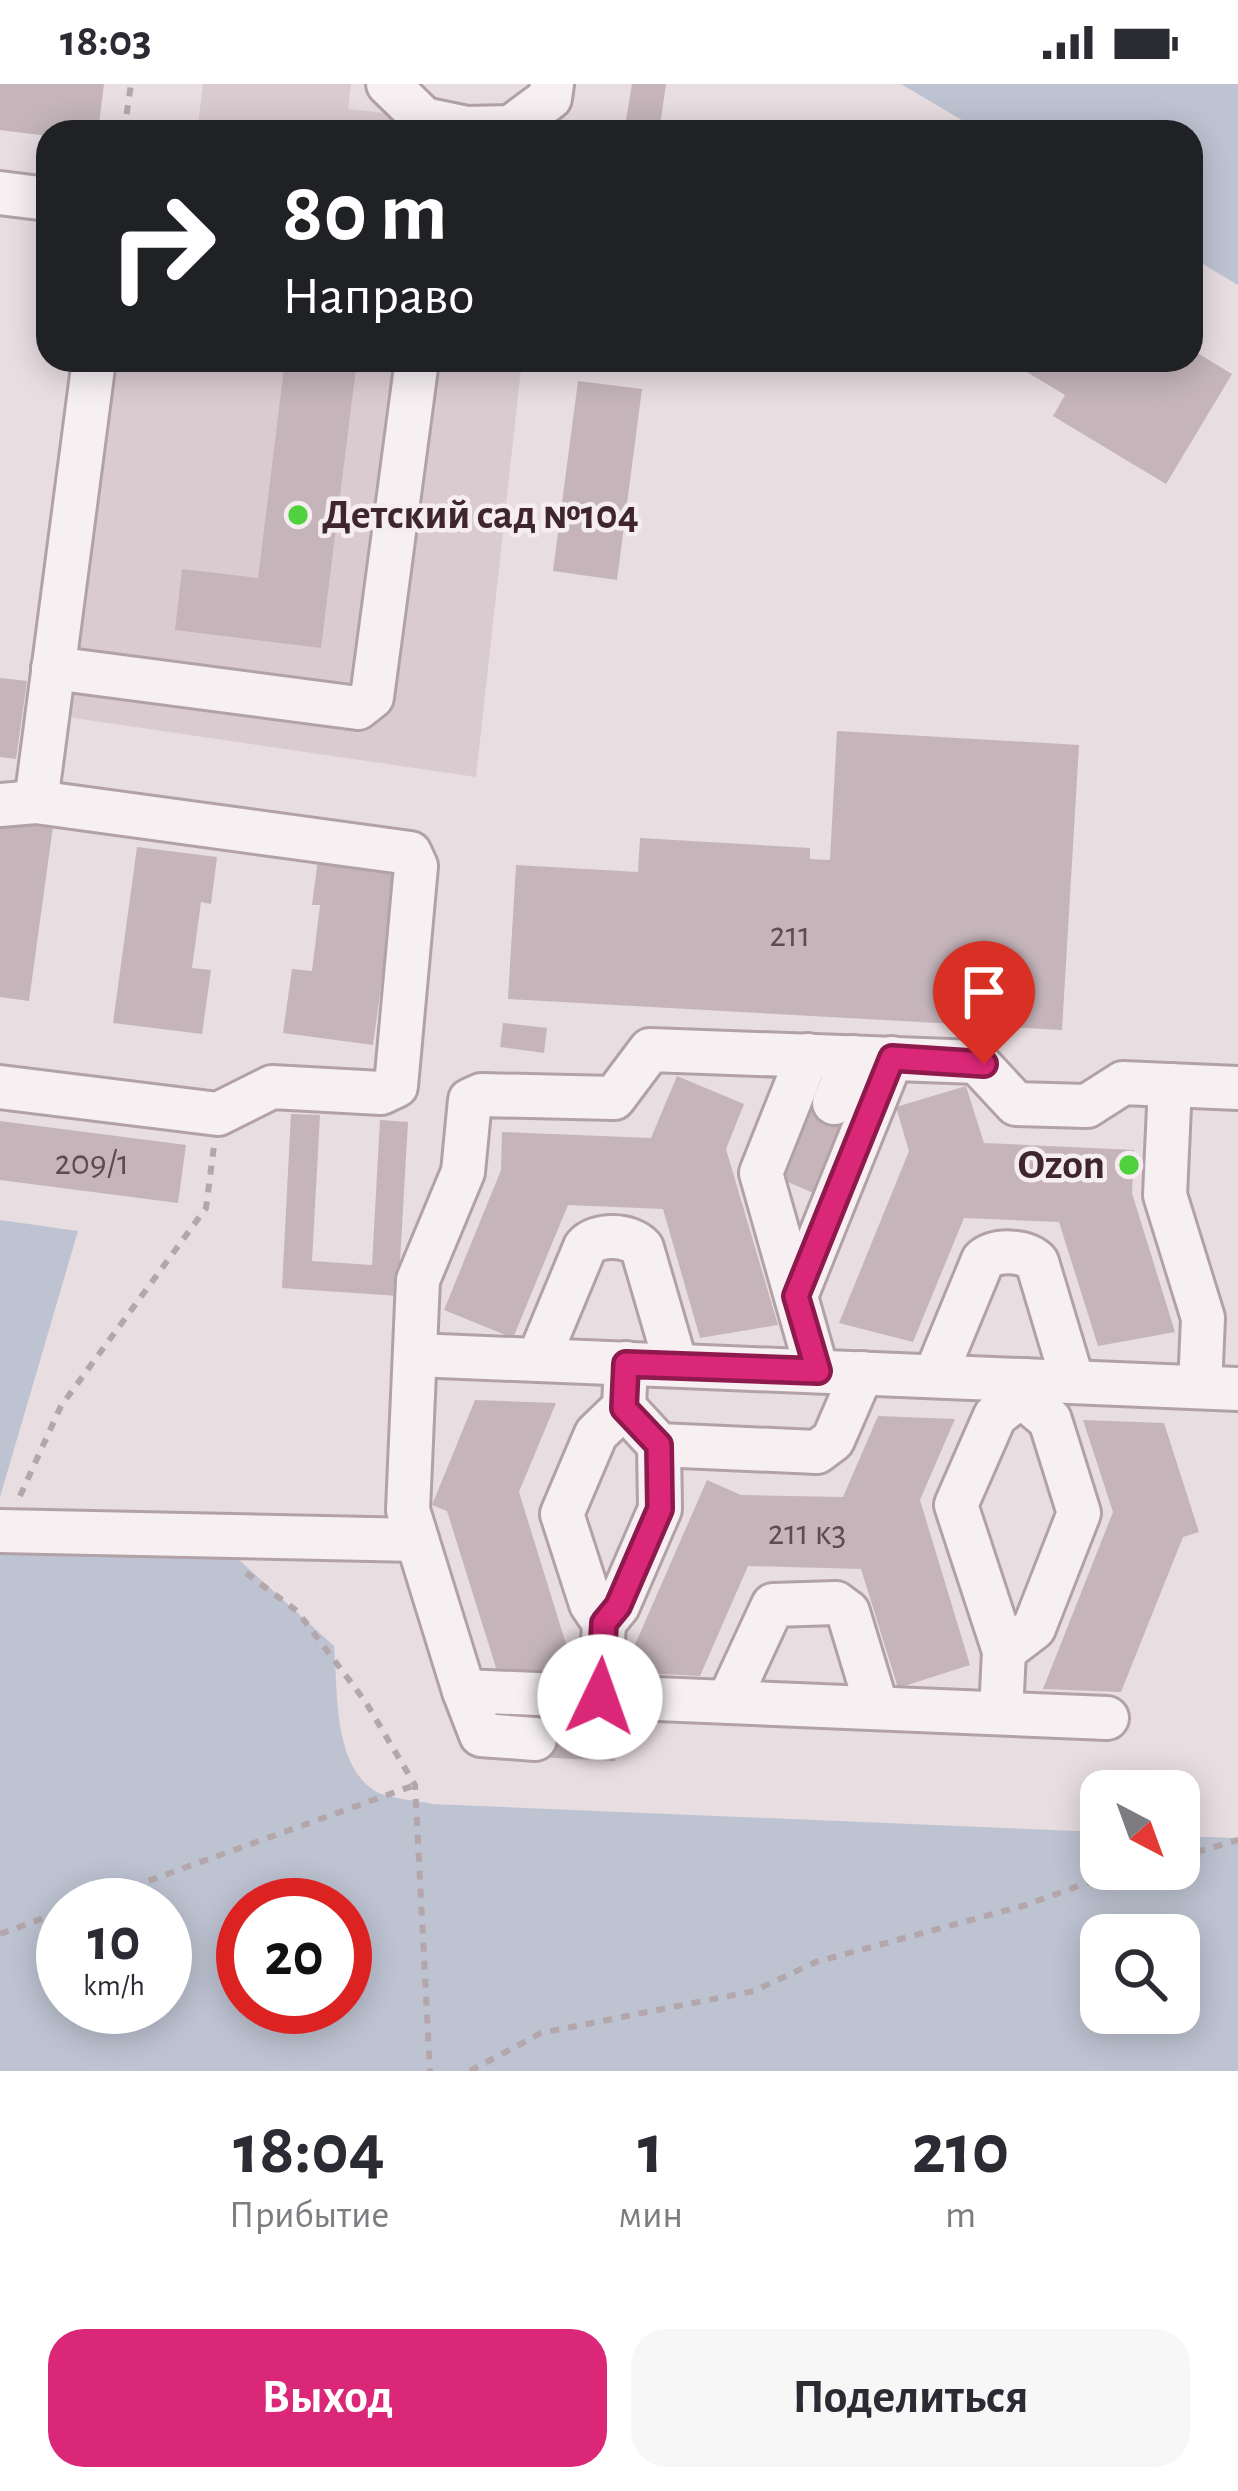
<!DOCTYPE html>
<html lang="ru">
<meta charset="utf-8">
<style>
body{margin:0;font-family:"Alegreya Sans",sans-serif;background:#f7f7f7;color:#2b2b33;height:100vh;display:flex;flex-direction:column;font-size:45px;white-space:nowrap}
*{box-sizing:border-box;margin:0}
p{font-size:39px;color:#7c7c81}
.icon{flex:none;width:66px;height:66px;fill:none;stroke:currentColor;stroke-width:2;stroke-linecap:round;stroke-linejoin:round}
.map{position:relative;height:1987px;overflow:hidden}
.sheet{display:flex;flex-direction:column;background:#fff;flex:1}
.sheet>*{flex:none}
.top-card{position:absolute;left:36px;top:36px;width:1167px;height:252px;border-radius:36px;box-shadow:0 6px 30px #0003;background:#202124;color:#fff;overflow:hidden}
.needle{width:78px;rotate:139deg}
.controls{position:absolute;left:1080px;top:1686px;display:grid;gap:24px}
.controls a{display:grid;place-items:center;width:120px;height:120px;border-radius:24px;background:#fff;box-shadow:0 6px 30px #0003;font-size:60px}
.speed{position:absolute;left:36px;top:1794px;display:flex;gap:24px;font-size:60px;font-weight:700;text-align:center}
.speed>*{display:grid;place-content:center;width:156px;height:156px;border-radius:50%;background:#fff;box-shadow:0 6px 30px #0003;line-height:1}
.speed small{font-size:30px;font-weight:400}
.speed .limit{border:18px solid #d22;background:#fff;color:#111}
.pin{position:absolute;display:grid;place-items:center;width:102px;height:102px;color:#fff;margin:-123px -51px;border-radius:50% 50% 50% 0;rotate:-45deg;box-shadow:0 0 12px #0007}
.pin .icon{rotate:45deg}
.me{position:absolute;width:132px;margin:-66px;rotate:3deg;stroke-linejoin:round;filter:drop-shadow(0 0 9px #0008)}
.turn{display:flex;align-items:center;gap:42px;height:252px;padding:0 48px;font-size:54px}
.turn .icon{width:156px;height:156px;stroke-width:2.5}
.turn b{display:block;font-size:84px;line-height:102px}
.eta{display:flex;justify-content:space-evenly;align-items:center;height:204px;text-align:center}
.eta b{font-size:72px;font-weight:600;line-height:84px}
.cta{display:flex;gap:24px;margin-top:auto;padding:24px 48px}
.cta a{flex:1;height:138px;border-radius:36px;background:#db2777;color:#fff;font-size:48px;font-weight:600;line-height:138px;text-align:center}
.cta a+a{background:#f7f7f7;color:#2b2b33}
.status{display:flex;justify-content:space-between;align-items:center;height:84px;padding:0 60px;background:#fff;direction:ltr}
.status svg{height:33px;fill:currentColor}
.map>svg:first-child{display:block}
.built{fill:#dacbd0}
.green{fill:#bec3d2;fill-rule:evenodd}
.building{fill:#c5b5ba}
.lines{fill:none;stroke-linecap:round;stroke-linejoin:round}
.minor-casing{stroke:#b2a2a8;stroke-width:48}
.path{stroke:#b4a7ab;stroke-width:6;stroke-dasharray:9 9;stroke-linecap:butt}
.minor{stroke:#f6f0f2;stroke-width:42}
.route-casing{stroke:#8e194d;stroke-width:30}
.route{stroke:#db2777;stroke-width:21}
.poi-dot{fill:#4fd23d;stroke:#f5edf0;stroke-width:4.5}
.labels{text-anchor:middle;dominant-baseline:central;stroke-width:9;stroke-linejoin:round;paint-order:stroke}
.number-label{font-size:36px;fill:#604a51}
.poi-label{font-size:42px;font-weight:bold;fill:#3f262e;stroke:#f5edf0;text-anchor:start}
</style>
<div class="status"><b>18:03</b><svg viewBox="0 0 49 12"><path d="M0 12V9h3v3zM5 12V6h3v6zM10 12V3h3v9zM15 12V0h3v12zM26 1h20v11H26zM47 4h2v5h-2z"/></svg></div>
<div class="map">
<svg width="1238" height="1987" viewBox="0 0 1238 1987">
<rect width="100%" height="100%" fill="#e8dde1"/>
<g class="built">
<polygon points="203,0 351,0 348,25 407,32 405,48 197,48"/>
<polygon points="111,276 522,276 476,693 67,633"/>
</g>
<g class="green">
<polygon points="901,0 1238,0 1238,201 1191,173 1191,48 982,48"/>
<polygon points="0,1136 78,1147 0,1413"/>
<path d="M 0,1460 L 226,1464 L 334,1562 C 338,1604 332,1680 375,1707 C 389,1715 416,1716 432,1720 L 1101,1748 L 1101,1785 L 1179,1785 L 1179,1752 L 1238,1754 L 1238,1987 L 0,1987 ZM 63,1821 L 165,1821 L 165,1923 L 63,1923 ZM 243,1821 L 345,1821 L 345,1923 L 243,1923 ZM 1101,1851 L 1179,1851 L 1179,1929 L 1101,1929 Z"/>
</g>
<g class="building">
<polygon points="0,0 104,0 98,48 48,48 48,52 0,46"/>
<polygon points="632,0 666,0 659,48 624,48"/>
<polygon points="1191,265 1232,290 1166,400 1053,332 1065,311 1007,276 1191,276"/>
<polygon points="285,276 357,276 321,564 175,546 182,485 258,494"/>
<polygon points="578,297 642,305 617,496 553,487"/>
<polygon points="0,594 27,597 16,675 0,673"/>
<polygon points="837,647 1079,661 1062,946 508,915 516,781 638,788 640,754 810,764 810,775 830,776"/>
<polygon points="0,735 53,742 29,917 0,913"/>
<polygon points="137,763 217,773 211,820 201,818 192,884 211,886 202,950 113,939"/>
<polygon points="318,775 397,786 373,961 283,949 292,885 312,887 320,821 312,821"/>
<polygon points="503,939 547,944 544,969 500,963"/>
<polygon points="677,992 744,1020 726,1065 778,1241 700,1254 663,1125 568,1121 513,1254 444,1226 501,1086 502,1048 651,1054"/>
<polygon points="966,1002 984,1059 1134,1066 1132,1109 1175,1248 1098,1262 1059,1138 964,1134 913,1258 839,1239 909,1067 896,1023"/>
<polygon points="815,1011 852,1026 818,1111 781,1095"/>
<polygon points="291,1030 320,1031 312,1177 372,1181 380,1036 408,1038 398,1212 282,1204"/>
<polygon points="0,1037 186,1061 178,1119 0,1096"/>
<polygon points="475,1316 556,1319 519,1408 575,1589 497,1587 447,1427 432,1421"/>
<polygon points="878,1332 955,1335 920,1416 970,1581 898,1604 861,1485 748,1482 700,1592 623,1588 707,1396 741,1411 843,1413"/>
<polygon points="1083,1336 1164,1339 1199,1448 1183,1453 1121,1608 1043,1605 1113,1428"/>
<polygon points="536,1637 617,1641 615,1677 535,1673"/>
</g>
<g class="lines">
<g class="minor-casing">
<g id="minor">
<polyline points="388,0 424,35 467,44 511,43 550,14 552,0"/>
<polyline points="0,109 48,115"/>
<polyline points="53,584 358,624 372,613 417,276"/>
<polyline points="36,718 94,276"/>
<polyline points="0,721 36,718 410,769 416,782 396,1002 381,1009 272,1003 218,1030 0,1003"/>
<polyline points="808,971 761,1089 817,1287"/>
<polyline points="1170,1001 1165,1111 1203,1234 1200,1303"/>
<polyline points="834,1019 853,973"/>
<polyline points="796,1212 892,974"/>
<polyline points="415,1271 1238,1305"/>
<path d="M 538,1276 L 585,1163 C 597,1149 630,1150 642,1164 L 676,1281"/>
<polyline points="626,1279 624,1323 659,1361 817,1368 833,1356 862,1289"/>
<path d="M 935,1292 L 983,1176 C 996,1165 1025,1166 1037,1178 L 1073,1298"/>
<polyline points="0,1447 417,1456"/>
<polyline points="604,1539 618,1522 660,1425 659,1361"/>
<polyline points="1004,1567 1034,1544 1079,1429 1050,1336 1021,1312"/>
<polyline points="464,1607 481,1651 535,1655"/>
<polyline points="600,1613 604,1539 591,1520 562,1430 596,1350 624,1323"/>
<polyline points="728,1618 773,1521 836,1519 848,1528 877,1624"/>
<polyline points="1001,1629 1004,1567 956,1421 995,1332 1021,1312 1024,1296"/>
<polyline points="1107,1634 464,1607 408,1426 418,1196 463,1088 470,1016 481,1011 614,1014 650,966 977,978 1016,1020 1087,1022 1123,999 1238,1004"/>
</g>
</g>
<g class="path">
<polyline points="124,48 131,0"/>
<polyline points="20,1412 61,1322 206,1124 214,1062"/>
<polyline points="246,1489 297,1527 365,1617 415,1701 430,1987"/>
<polyline points="1179,1773 1238,1756"/>
<polyline points="81,1821 415,1701"/>
<polyline points="0,1850 63,1827"/>
<polyline points="470,1987 541,1949 754,1907 816,1878 1026,1821 1125,1785"/>
</g>
<use href="#minor" class="minor"/>
</g>
<g class="lines">
<g class="route-casing">
<polyline id="route" points="600,1613 604,1539 618,1522 660,1425 659,1361 624,1324 626,1280 818,1287 796,1212 892,974 984,980"/>
</g>
<use href="#route" class="route"/>
</g>
<g class="poi-dot">
<circle cx="298" cy="431" r="12"/>
<circle cx="1129" cy="1081" r="12"/>
</g>
<g class="labels">
<g class="number-label">
<text x="790" y="851">211</text>
<text x="92" y="1079">209/1</text>
<text x="807" y="1449">211 к3</text>
</g>
<g class="poi-label">
<text x="322" y="431">Детский сад №104</text>
<text x="1105" y="1081" text-anchor="end">Ozon</text>
</g>
</g>
</svg>
<div class="controls">
<a><svg class="needle" viewBox="-14 -14 28 28"><path d="M0-13l5 13h-10z" fill="#e53935"/><path d="M0 13l5-13h-10z" fill="#7c7c81"/></svg></a>
<a><svg class="icon" aria-label="search" viewBox="0 0 24 24"><circle cx="10" cy="10" r="6"/><path d="M15 15l6 6"/></svg></a>
</div>
<div class="speed"><div>10<small>km/h</small></div><div class="limit">20</div></div>
<div class="pin" style="left:984px;top:980px;background:#d93025"><svg class="icon" aria-label="arrive" viewBox="0 0 24 24"><path d="M6 21V4h12l-3 4 3 4H6"/></svg></div>
<svg class="me" style="left:600px;top:1613px" viewBox="-20 -20 40 40"><circle r="19" fill="#fff"/><path d="M0-13L10 11 0 6-10 11z" fill="#db2777"/></svg>
<div class="top-card">
<div class="turn"><svg class="icon" aria-label="right" viewBox="0 0 24 24"><path d="M7 20v-9h11M14 6l5 5-5 5"/></svg><div><b>80 m</b>Направо</div></div>
</div>
</div>
<section class="sheet">
<div class="eta">
<div><b>18:04</b><p>Прибытие</p></div>
<div><b>1</b><p>мин</p></div>
<div><b>210</b><p>m</p></div>
</div>
<div class="cta"><a>Выход</a><a>Поделиться</a></div>
</section>
